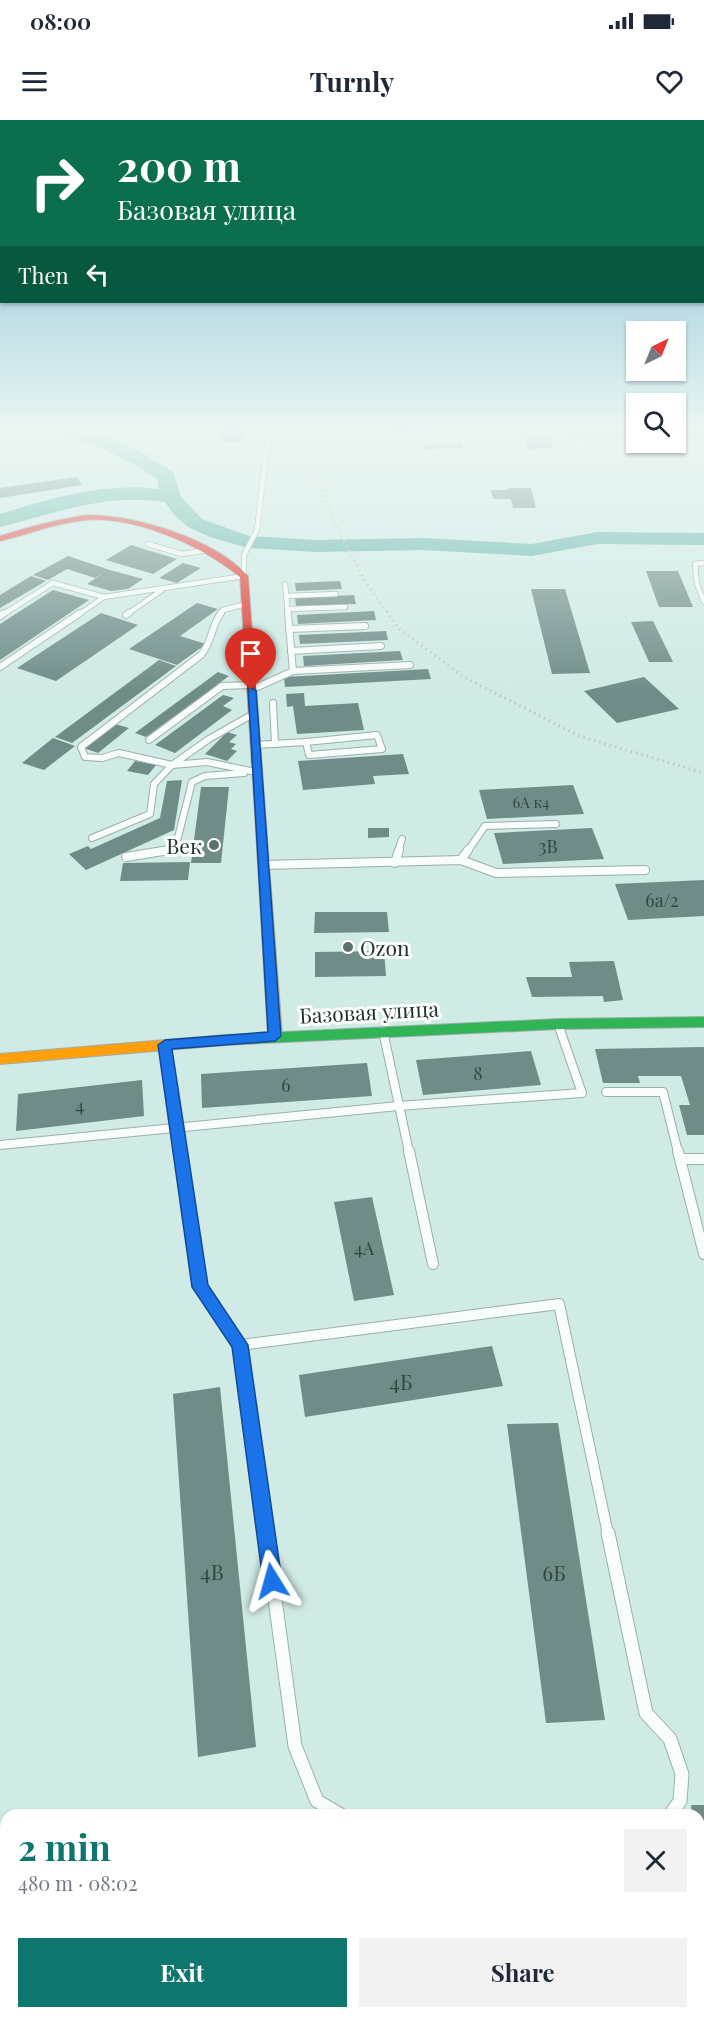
<!DOCTYPE html>
<meta charset="utf-8">
<style>
body{margin:0;font-family:"Playfair Display",serif;background:#f2f2f3;color:#1f2937;height:100vh;display:flex;flex-direction:column;font-size:22px;white-space:nowrap}
*{box-sizing:border-box;margin:0}
p{font-size:20px;color:#747a83}
.icon{flex:none;width:33px;height:33px;fill:none;stroke:currentColor;stroke-width:2;stroke-linecap:round;stroke-linejoin:round}
.map{position:relative;flex:1;overflow:hidden}
.sheet{position:absolute;left:0px;top:1689px;width:705px;height:210px;display:flex;flex-direction:column;background:#fff;border-radius:18px 18px 0 0;box-shadow:0 2px 4px #0004}
.sheet>*{flex:none}
.banner{position:absolute;left:0px;top:0px;width:705px;height:183px;box-shadow:0 2px 4px #0004;background:#0b6e4f;color:#fff;overflow:hidden}
.needle{width:39px;rotate:43deg}
.tools{position:absolute;left:626px;top:201px;display:grid;gap:12px}
.tools a{display:grid;place-items:center;width:60px;height:60px;border-radius:0px;background:#fff;box-shadow:0 2px 4px #0004;font-size:30px}
.pin{position:absolute;display:grid;place-items:center;width:51px;height:51px;color:#fff;margin:-62px -26px;border-radius:50% 50% 50% 0;rotate:-45deg;box-shadow:0 0 6px #0007}
.pin .icon{rotate:45deg}
.me{position:absolute;width:66px;margin:-33px;rotate:352deg;stroke-linejoin:round;filter:drop-shadow(0 0 4px #0008)}
.turn{display:flex;align-items:center;gap:21px;height:126px;padding:0 18px;font-size:27px}
.turn .icon{width:78px;height:78px;stroke-width:2.5}
.turn b{display:block;font-size:42px;line-height:51px}
.then{display:flex;align-items:center;height:57px;padding:0 18px;background:#0003;gap:12px;font-size:22px}
.round{display:grid;place-items:center;flex:none;width:63px;height:63px;border-radius:0px;background:#f2f2f3}
.headline{display:flex;align-items:center;justify-content:space-between;height:102px;padding:0 18px}
h1{font-size:36px;font-weight:700;line-height:45px;color:#0f766e}
.primary-button{display:flex;gap:12px;margin-top:auto;padding:12px 18px}
.primary-button a{flex:1;height:69px;border-radius:0px;background:#0f766e;color:#fff;font-size:24px;font-weight:700;line-height:69px;text-align:center}
.primary-button a+a{background:#f2f2f3;color:#1f2937}
.status{display:flex;justify-content:space-between;align-items:center;height:42px;padding:0 30px;background:#fff;direction:ltr}
.status svg{height:16px;fill:currentColor}
header{display:flex;justify-content:space-between;align-items:center;height:78px;padding:0 18px;background:#fff;font-size:27px;font-weight:700}
.map>svg:first-child{display:block}
.lines{fill:none;stroke-linecap:round;stroke-linejoin:round}
.river{fill:#63b4aa;fill-rule:evenodd}
.building{fill:#6f8c89}
.lane-far4-casing{stroke:#9bafac;stroke-width:6}
.lane-far3-casing{stroke:#9bafac;stroke-width:8}
.lane-far2-casing{stroke:#9bafac;stroke-width:10}
.lane-far1-casing{stroke:#9bafac;stroke-width:12}
.lane-casing{stroke:#9bafac;stroke-width:15}
.fast-casing{stroke:#9bafac;stroke-width:2}
.slow-casing{stroke:#9bafac;stroke-width:2}
.jam-casing{stroke:#9bafac;stroke-width:2}
.lane-far4{stroke:#f8fcfb;stroke-width:4.5}
.lane-far3{stroke:#f8fcfb;stroke-width:6}
.lane-far2{stroke:#f8fcfb;stroke-width:8}
.lane-far1{stroke:#f8fcfb;stroke-width:10}
.lane{stroke:#f8fcfb;stroke-width:13}
.fast{fill:#30b455;fill-rule:evenodd}
.slow{fill:#ff9f0a;fill-rule:evenodd}
.jam{fill:#e5322d;fill-rule:evenodd}
.rail{stroke:#c2c8c7;stroke-width:3;stroke-dasharray:1.5 4;stroke-linecap:butt}
.route{fill:#1a73e8;stroke:#114b97;stroke-width:1.5}
.poi-dot{fill:#5c716d;stroke:#fff;stroke-width:2}
.labels{text-anchor:middle;dominant-baseline:central;stroke-width:6;stroke-linejoin:round;paint-order:stroke}
.far-number-label{font-size:15px;fill:#324744}
.number-label{font-size:18px;fill:#324744}
.poi-label{font-size:21px;fill:#1d302d;stroke:#fff;text-anchor:end}
.street-label{font-size:21px;fill:#1d302d;stroke:#fff}
.near-number-label{font-size:21px;fill:#324744}
</style>
<div class="status"><b>08:00</b><svg viewBox="0 0 49 12"><path d="M0 12V9h3v3zM5 12V6h3v6zM10 12V3h3v9zM15 12V0h3v12zM26 1h20v11H26zM47 4h2v5h-2z"/></svg></div>
<header><svg class="icon" aria-label="menu" viewBox="0 0 24 24"><path d="M4 6h16M4 12h16M4 18h16"/></svg>Turnly<svg class="icon" aria-label="heart" viewBox="0 0 24 24"><path d="M12 20l-8-8c-3-5 5-10 8-4 3-6 11-1 8 4z"/></svg></header>
<div class="map">
<svg width="704" height="1899" viewBox="0 0 704 1899">
<rect width="100%" height="100%" fill="#d0eae5"/>
<g class="lines">
<path class="river" d="M 48,308 C 93,304 136,328 173,352 L 181,377 L 202,399 L 249,416 L 315,420 L 423,418 L 532,424 L 597,412 L 704,413 L 704,425 L 597,424 L 532,436 L 423,430 L 315,432 L 248,428 L 210,417 L 188,407 L 174,395 L 165,382 C 104,373 57,393 0,407 L 0,394 C 51,378 106,362 159,369 L 157,359 C 124,336 89,321 51,312 Z"/>
</g>
<g class="building">
<polygon points="223,308 244,308 242,322 220,322"/>
<polygon points="388,308 437,308 437,311 389,312"/>
<rect x="675" y="311" width="29" height="7"/>
<polygon points="568,312 636,312 636,319 571,319"/>
<polygon points="549,317 554,328 529,329 524,318"/>
<polygon points="462,324 463,328 424,329 423,325"/>
<polygon points="77,357 82,365 0,378 0,368"/>
<polygon points="508,368 531,368 536,388 513,388 511,379 493,379 491,370 509,370"/>
<polygon points="131,425 177,439 153,454 106,440"/>
<polygon points="68,436 110,450 143,459 128,469 111,471 87,464 105,452 95,458 67,449 48,460 33,455"/>
<polygon points="183,443 201,448 177,463 159,458"/>
<polygon points="646,451 678,451 693,487 659,487"/>
<polygon points="31,456 46,461 0,488 0,475"/>
<polygon points="340,461 342,469 296,471 295,463"/>
<polygon points="531,469 565,469 590,553 552,554"/>
<polygon points="53,470 89,480 0,540 0,504"/>
<polygon points="354,475 356,484 296,486 295,478"/>
<polygon points="197,483 218,489 180,516 206,524 177,545 129,529"/>
<polygon points="374,491 376,500 298,504 297,495"/>
<polygon points="101,493 138,505 56,561 17,548"/>
<polygon points="653,501 673,542 649,542 631,502"/>
<polygon points="386,511 388,520 300,524 299,515"/>
<polygon points="400,531 403,540 304,546 303,536"/>
<polygon points="159,540 176,546 72,623 55,617"/>
<polygon points="428,549 431,559 285,567 284,557"/>
<polygon points="218,552 229,556 146,617 135,613"/>
<polygon points="644,557 679,589 617,603 584,571"/>
<polygon points="304,573 305,586 358,583 364,610 297,614 293,586 287,587 286,574"/>
<polygon points="223,575 234,578 223,586 232,590 175,633 155,625"/>
<polygon points="115,604 129,608 98,633 84,628"/>
<polygon points="227,612 237,615 229,622 236,624 231,629 237,631 227,641 205,634"/>
<polygon points="53,618 75,626 44,650 22,643"/>
<polygon points="403,634 409,654 373,656 375,664 303,670 298,641"/>
<polygon points="135,641 156,645 148,655 127,651"/>
<polygon points="182,660 174,710 86,750 69,734 88,726 91,729 160,698 167,661"/>
<polygon points="573,665 584,694 487,699 479,670"/>
<polygon points="201,667 229,667 221,743 191,743"/>
<polygon points="368,708 389,708 389,717 368,718"/>
<polygon points="592,708 604,739 503,744 494,713"/>
<polygon points="190,742 188,760 120,761 123,743"/>
<polygon points="704,760 704,796 628,800 615,764"/>
<polygon points="315,792 387,792 389,812 314,813"/>
<polygon points="384,831 386,856 315,857 315,832"/>
<polygon points="614,841 623,880 604,882 603,876 532,877 526,857 572,857 569,842"/>
<polygon points="704,927 704,1015 687,1015 679,985 690,985 681,956 638,956 640,963 603,963 595,929"/>
<polygon points="531,931 541,965 423,975 416,940"/>
<polygon points="367,943 372,976 202,988 201,954"/>
<polygon points="142,960 144,996 16,1011 18,974"/>
<polygon points="372,1077 394,1175 354,1181 334,1082"/>
<polygon points="492,1226 503,1266 305,1297 299,1255"/>
<polygon points="220,1267 256,1627 198,1637 173,1274"/>
<polygon points="558,1303 605,1600 546,1603 507,1304"/>
<polygon points="691,1685 704,1685 704,1756 699,1734 699,1695 692,1695"/>
<polygon points="270,1893 462,1893 462,1895 398,1899 270,1899"/>
</g>
<g class="lines">
<g class="lane-far4-casing">
<g id="lane-far4">
<polyline points="553,308 560,322 588,328 704,328"/>
<polyline points="148,424 182,434 209,430"/>
<polyline points="704,443 695,444 697,464 704,482"/>
<polyline points="285,464 288,495"/>
<polyline points="287,476 336,474"/>
<polyline points="288,489 345,487"/>
<polyline points="2,495 53,463 104,477"/>
<polyline points="78,495 104,477 244,456 244,435 257,410 269,308"/>
<polyline points="126,495 162,470"/>
<polyline points="220,495 223,490 246,484"/>
</g>
</g>
<g class="lane-far3-casing">
<g id="lane-far3">
<path d="M 221,493 C 210,508 213,521 201,535 L 81,627 L 85,637 L 102,638 L 119,633 L 172,645 L 209,619 L 253,594"/>
<polyline points="126,495 129,493"/>
<polyline points="0,496 4,493"/>
<polyline points="289,509 365,506"/>
<polyline points="291,531 381,526"/>
<polyline points="0,547 80,493"/>
<polyline points="293,551 410,545"/>
<polyline points="251,570 293,551 288,493"/>
<polyline points="273,583 275,624"/>
<polygon points="377,615 382,629 309,635 306,622"/>
<polyline points="149,620 222,566 251,565"/>
<polyline points="255,625 306,622"/>
<polyline points="92,718 150,694 154,664 172,645 207,642 256,652"/>
<polyline points="160,732 175,729 192,662 205,656 244,653"/>
<polyline points="398,732 402,719"/>
<polyline points="467,732 485,706 556,704"/>
</g>
</g>
<g class="lane-far2-casing">
<g id="lane-far2">
<polyline points="126,737 169,730"/>
<polyline points="461,740 468,730"/>
<polyline points="395,743 399,730"/>
<polyline points="263,745 461,740 496,753 645,750"/>
<polyline points="383,911 409,1032"/>
<polyline points="165,925 181,1032"/>
<polyline points="606,972 663,972 678,1032"/>
<polyline points="0,1025 398,986 582,973 558,904"/>
</g>
</g>
<g class="lane-far1-casing">
<g id="lane-far1">
<polyline points="180,1031 200,1167 240,1225 266,1414"/>
<polyline points="409,1031 433,1144"/>
<polyline points="678,1031 704,1134"/>
<polyline points="681,1039 704,1039"/>
<polyline points="240,1225 559,1184 608,1414"/>
</g>
</g>
<g class="lane-casing">
<g id="lane">
<polyline points="266,1413 295,1626 317,1681 341,1695"/>
<polyline points="608,1413 646,1593 670,1619 682,1654 680,1681 670,1695"/>
<polyline points="699,1792 704,1792"/>
<polyline points="699,1843 704,1871"/>
</g>
</g>
<g class="fast-casing">
<polygon id="fast" points="704,897 704,907 558,909 225,925 218,920 225,915 558,899"/>
</g>
<g class="slow-casing">
<g id="slow">
<polygon points="260,689 265,692 282,916 275,921 268,916 255,692"/>
<polygon points="225,915 232,920 225,925 0,944 0,934"/>
</g>
</g>
<g class="jam-casing">
<path id="jam" d="M 88,395 C 138,396 213,418 248,456 L 265,692 L 264,694 L 256,694 L 255,692 L 240,457 C 202,425 135,396 86,400 C 56,403 29,414 0,421 L 0,416 C 29,407 58,399 88,395 Z"/>
</g>
<use href="#lane-far4" class="lane-far4"/>
<use href="#lane-far3" class="lane-far3"/>
<use href="#lane-far2" class="lane-far2"/>
<use href="#lane-far1" class="lane-far1"/>
<use href="#lane" class="lane"/>
<use href="#fast" class="fast"/>
<use href="#slow" class="slow"/>
<use href="#jam" class="jam"/>
<g class="rail">
<polyline points="300,308 334,402 366,463 399,509 464,557 579,616 704,653"/>
<polyline points="0,331 148,308"/>
</g>
</g>
<linearGradient id="sky" x2="0" y2="1"><stop stop-color="#73b4cf"/><stop offset="0.54" stop-color="#eaf6f3"/><stop offset="1" stop-color="#eaf6f3" stop-opacity="0"/></linearGradient>
<rect width="704" height="573" fill="url(#sky)"/>
<polygon class="route" points="248,567 256,570 281,916 275,921 172,929 208,1165 248,1225 282,1461 279,1467 272,1470 266,1467 263,1461 232,1227 192,1167 158,925 165,920 268,912"/>
<g class="poi-dot">
<circle cx="214" cy="725" r="6"/>
<circle cx="348" cy="827" r="6"/>
</g>
<g class="labels">
<g class="far-number-label">
<text x="531" y="682">6А к4</text>
</g>
<g class="number-label">
<text x="548" y="726">3В</text>
<text x="662" y="780">6а/2</text>
<text x="478" y="953">8</text>
<text x="286" y="965">6</text>
<text x="80" y="985">4</text>
<text x="364" y="1128">4А</text>
</g>
<g class="poi-label">
<text x="202" y="725">Век</text>
<text x="360" y="827" text-anchor="start">Ozon</text>
</g>
<g class="street-label">
<text transform="translate(369 891) rotate(-3)">Базовая улица</text>
</g>
<g class="near-number-label">
<text x="401" y="1261">4Б</text>
<text x="212" y="1451">4В</text>
<text x="554" y="1452">6Б</text>
</g>
</g>
</svg>
<div class="tools">
<a><svg class="needle" viewBox="-14 -14 28 28"><path d="M0-13l5 13h-10z" fill="#e53935"/><path d="M0 13l5-13h-10z" fill="#747a83"/></svg></a>
<a><svg class="icon" aria-label="search" viewBox="0 0 24 24"><circle cx="10" cy="10" r="6"/><path d="M15 15l6 6"/></svg></a>
</div>
<div class="pin" style="left:251px;top:570px;background:#d93025"><svg class="icon" aria-label="arrive" viewBox="0 0 24 24"><path d="M6 21V4h12l-3 4 3 4H6"/></svg></div>
<svg class="me" style="left:272px;top:1461px" viewBox="-20 -20 40 40"><path d="M0-17L14 15 0 8-14 15z" fill="#1a73e8" stroke="#fff" stroke-width="4"/></svg>
<div class="banner">
<div class="turn"><svg class="icon" aria-label="right" viewBox="0 0 24 24"><path d="M7 20v-9h11M14 6l5 5-5 5"/></svg><div><b>200 m</b>Базовая улица</div></div>
<div class="then">Then<svg class="icon" aria-label="left" viewBox="0 0 24 24"><path d="M17 20v-9H6M10 6l-5 5 5 5"/></svg></div>
</div>
<section class="sheet">
<div class="headline"><div><h1>2 min</h1><p>480 m · 08:02</p></div><a class="round"><svg class="icon" aria-label="close" viewBox="0 0 24 24"><path d="M6 6l12 12M18 6L6 18"/></svg></a></div>
<div class="primary-button"><a>Exit</a><a>Share</a></div>
</section>
</div>
